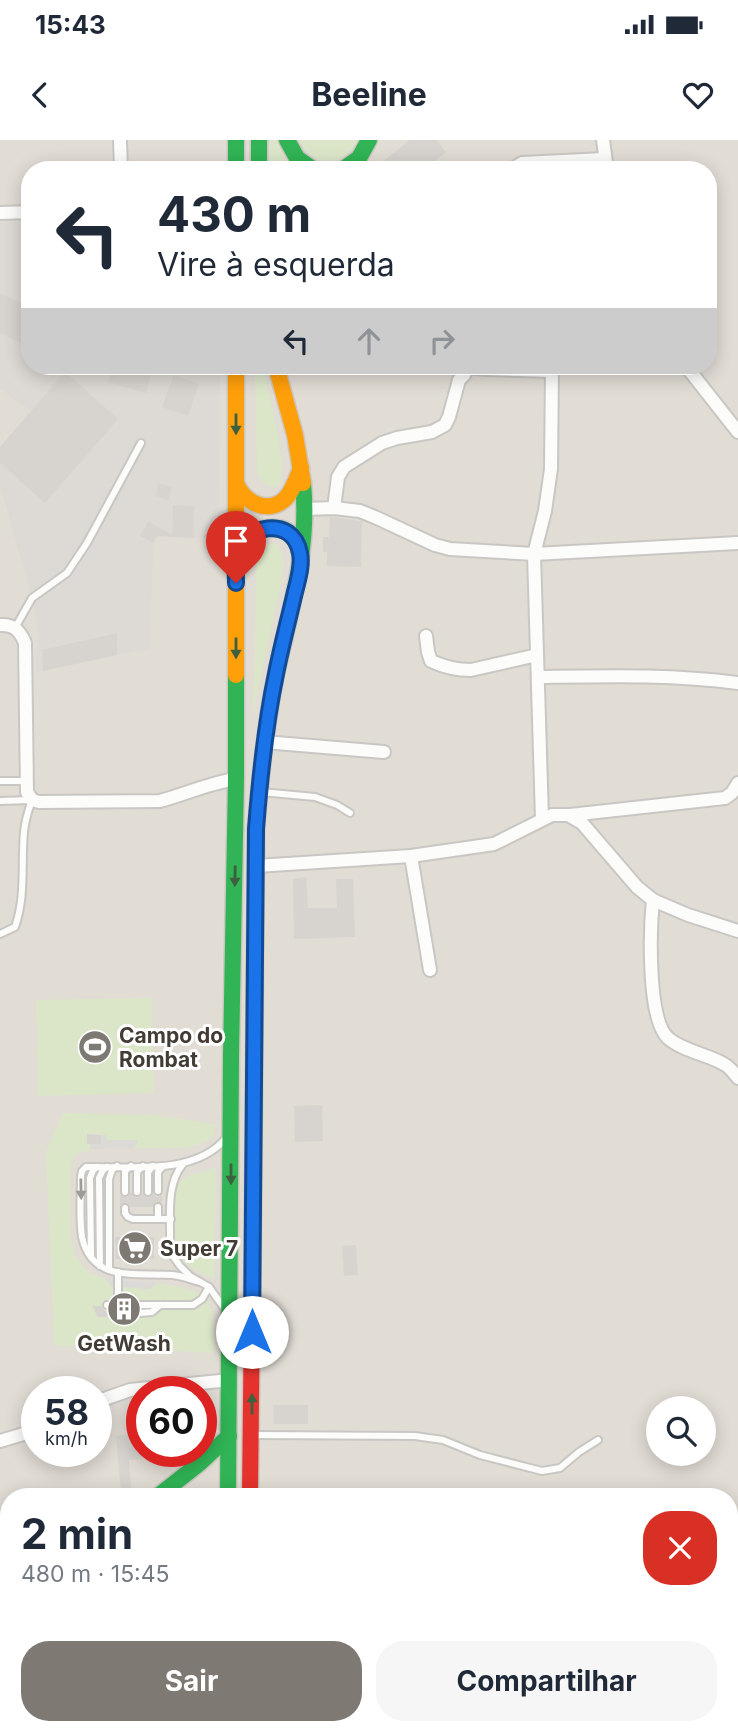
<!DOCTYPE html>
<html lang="pt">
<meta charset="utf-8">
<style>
body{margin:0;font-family:Inter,sans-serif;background:#f6f6f7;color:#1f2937;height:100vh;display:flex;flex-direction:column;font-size:26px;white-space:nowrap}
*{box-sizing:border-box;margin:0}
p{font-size:23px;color:#747a83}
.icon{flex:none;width:38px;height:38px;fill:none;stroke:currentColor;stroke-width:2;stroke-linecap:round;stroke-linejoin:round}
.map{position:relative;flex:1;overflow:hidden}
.side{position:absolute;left:0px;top:1348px;width:738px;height:247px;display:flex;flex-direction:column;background:#fff;border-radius:28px 28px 0 0;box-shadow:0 4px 18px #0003}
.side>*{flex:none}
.banner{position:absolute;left:21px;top:21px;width:696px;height:214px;border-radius:28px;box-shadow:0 4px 18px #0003;background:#fff;color:#1f2937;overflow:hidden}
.fabs{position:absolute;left:646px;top:1256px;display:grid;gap:14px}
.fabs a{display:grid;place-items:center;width:70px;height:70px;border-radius:50%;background:#fff;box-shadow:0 4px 18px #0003;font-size:35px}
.speed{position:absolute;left:21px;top:1236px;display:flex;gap:14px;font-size:35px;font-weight:700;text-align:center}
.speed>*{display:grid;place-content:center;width:91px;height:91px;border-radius:50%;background:#fff;box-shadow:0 4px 18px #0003;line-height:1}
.speed small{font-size:18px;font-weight:400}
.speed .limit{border:10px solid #d22;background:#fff;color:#111}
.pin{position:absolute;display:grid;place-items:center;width:60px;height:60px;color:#fff;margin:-72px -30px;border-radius:50% 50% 50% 0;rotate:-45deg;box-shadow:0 0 7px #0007}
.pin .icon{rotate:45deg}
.me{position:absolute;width:77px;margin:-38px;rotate:0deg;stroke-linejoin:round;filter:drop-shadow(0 0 5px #0008)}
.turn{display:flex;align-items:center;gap:24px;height:147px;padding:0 21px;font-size:32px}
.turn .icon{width:91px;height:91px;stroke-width:2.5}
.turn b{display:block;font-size:49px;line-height:60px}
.lanes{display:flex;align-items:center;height:66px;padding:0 21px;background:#0003;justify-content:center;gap:35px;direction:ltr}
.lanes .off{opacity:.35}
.round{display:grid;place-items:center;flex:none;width:74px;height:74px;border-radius:28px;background:#f6f6f7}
.overview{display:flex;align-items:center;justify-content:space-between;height:119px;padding:0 21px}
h1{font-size:42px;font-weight:700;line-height:52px}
.cta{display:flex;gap:14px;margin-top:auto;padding:14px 21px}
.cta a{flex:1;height:80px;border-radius:28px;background:#7e7973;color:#fff;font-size:28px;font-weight:700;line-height:80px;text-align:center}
.cta a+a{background:#f6f6f7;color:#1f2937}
.status{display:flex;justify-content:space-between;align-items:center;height:49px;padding:0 35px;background:#fff;direction:ltr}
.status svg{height:19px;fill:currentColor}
header{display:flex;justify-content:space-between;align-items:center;height:91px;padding:0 21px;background:#fff;font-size:32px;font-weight:700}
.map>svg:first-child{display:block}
.residential{fill:#e1dcd4;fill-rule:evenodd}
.industrial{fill:#dddad5}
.green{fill:#dbe6c9}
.parking{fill:#dcdad7}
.building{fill:#d7d4cf}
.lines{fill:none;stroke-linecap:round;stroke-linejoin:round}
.lane-casing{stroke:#c9c7c3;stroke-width:10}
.street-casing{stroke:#c9c7c3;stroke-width:16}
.fast-casing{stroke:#ccc8bf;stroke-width:19}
.slow-casing{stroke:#ccc8bf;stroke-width:19}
.jam-casing{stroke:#ccc8bf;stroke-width:19}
.lane{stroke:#fcfcfb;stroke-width:6}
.street{stroke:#fcfcfb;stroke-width:12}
.fast{stroke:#30b455;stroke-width:16}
.slow{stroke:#ff9f0a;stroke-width:16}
.jam{stroke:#e5322d;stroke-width:16}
.oneway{fill:#3d603e}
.oneway2{fill:#9f9c98}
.route-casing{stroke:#114b97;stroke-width:18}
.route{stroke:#1a73e8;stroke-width:12}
.labels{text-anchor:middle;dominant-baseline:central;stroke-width:6;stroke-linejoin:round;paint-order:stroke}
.poi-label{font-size:21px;font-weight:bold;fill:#423c34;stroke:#fff;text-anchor:start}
</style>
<div class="status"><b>15:43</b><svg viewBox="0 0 49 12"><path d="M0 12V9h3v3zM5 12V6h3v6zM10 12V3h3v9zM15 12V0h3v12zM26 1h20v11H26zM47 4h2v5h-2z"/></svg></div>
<header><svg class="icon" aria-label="back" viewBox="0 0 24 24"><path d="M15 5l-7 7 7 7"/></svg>Beeline<svg class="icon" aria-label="heart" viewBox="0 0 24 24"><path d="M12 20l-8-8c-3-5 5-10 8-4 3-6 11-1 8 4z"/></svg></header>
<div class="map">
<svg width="738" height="1594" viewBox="0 0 738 1594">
<rect width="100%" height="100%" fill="#edebe7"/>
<path class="residential" d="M 0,0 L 738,0 L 738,1594 L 0,1594 ZM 30,30 L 709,30 L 709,226 L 30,226 ZM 37,1251 L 96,1251 L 96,1311 L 37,1311 ZM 142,1251 L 201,1251 L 201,1311 L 142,1311 ZM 658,1269 L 704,1269 L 704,1314 L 658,1314 ZM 9,1356 L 730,1356 L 730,1586 L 9,1586 Z"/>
<polygon class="industrial" points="30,81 30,226 220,226 219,398 172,397 161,389 153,403 150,508 36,532 36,512 39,495 32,458 0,345 0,307 31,271 0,249 0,82"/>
<g class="green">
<path d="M 270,0 L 279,0 C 279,13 286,21 295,30 L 270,30 Z"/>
<path d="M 300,0 L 357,0 C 344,27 312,29 300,0 Z"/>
<path d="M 255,226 L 263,226 C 267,252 290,325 279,345 C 268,351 260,342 257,332 Z"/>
<path d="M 269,404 L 276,404 L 283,413 L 284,429 L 252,577 L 255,512 L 256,420 C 258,411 260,407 269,404 Z"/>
<polygon points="152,858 154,953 38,956 36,860"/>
<path d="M 63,973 L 152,975 L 216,984 C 216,985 214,994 213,995 C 202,1013 152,1008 134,1008 L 137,1001 L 106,1000 L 106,995 L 87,994 L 87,1004 L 90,1004 L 90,1011 L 79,1012 L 72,1019 L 71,1025 L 71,1098 C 73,1119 86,1134 106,1139 L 111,1146 L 149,1149 L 157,1143 C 214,1151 215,1157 214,1213 L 54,1205 L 46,1012 Z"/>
<path d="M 216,1027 L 215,1139 C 205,1135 193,1131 185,1123 C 169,1108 175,1074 175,1053 C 179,1032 199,1036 216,1027 Z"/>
</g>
<g class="parking">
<polygon points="101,995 106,995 107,1000 138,1000 134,1008 90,1009 90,1004 101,1004"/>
<polygon points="106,1139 157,1143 149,1149 111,1146"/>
</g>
<g class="building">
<polygon points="410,0 437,0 446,12 424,30 372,30"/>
<polygon points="0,153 30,167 30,207 0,193"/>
<polygon points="113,226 143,226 153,229 146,253 108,242"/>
<polygon points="65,232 118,279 45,363 0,323 0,307"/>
<polygon points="174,235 199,244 188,276 162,267"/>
<polygon points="159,343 172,347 168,360 155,356"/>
<polygon points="173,365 194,366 193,398 157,396 153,403 140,396 148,382 172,394"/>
<polygon points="330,377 362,381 361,427 327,426 327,412 323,412 323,397 329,397"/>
<polygon points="117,493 117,515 43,531 42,510"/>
<polygon points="306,737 308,768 337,768 336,739 353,739 355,797 294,799 293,739"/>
<polygon points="322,965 323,1001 295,1002 294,966"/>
<polygon points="87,994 101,995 101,1004 87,1004"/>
<polygon points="131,1052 136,1058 140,1057 143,1053 147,1058 153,1054 157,1057 162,1055 162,1063 156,1062 152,1067 131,1067 126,1062 120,1065 120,1055 123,1057 127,1057"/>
<polygon points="115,1097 154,1097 154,1119 116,1119"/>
<polygon points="356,1105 358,1135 344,1136 342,1106"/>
<polygon points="93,1166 101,1166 104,1170 107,1171 135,1171 134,1174 137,1178 97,1177"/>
<polygon points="273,1265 308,1265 308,1284 274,1284"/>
<polygon points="142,1293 142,1319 129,1320 131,1350 121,1351 116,1296"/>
</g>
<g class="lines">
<g class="lane-casing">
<g id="lane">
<polyline points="15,488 32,458 67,433 87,403 141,303"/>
<polyline points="0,641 27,641"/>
<polyline points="261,652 315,657 337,665 350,673"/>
<path d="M 0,661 L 32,660 C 28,671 25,681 24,692 C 21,724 26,756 15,787 L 0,794"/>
<path d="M 183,1024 C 165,1045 171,1081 170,1107 L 173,1116 L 180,1126 L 190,1136 L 209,1147 L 224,1168"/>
<polyline points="158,1051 158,1032 163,1026"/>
<polyline points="125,1052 125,1031 131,1026"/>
<polyline points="137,1052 137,1032 143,1026"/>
<polyline points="148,1052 148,1032 153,1026"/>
<polyline points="158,1067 158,1079"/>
<polyline points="125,1068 125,1073 128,1077 133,1079 171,1079"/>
<polyline points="91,1117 90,1038 93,1030 97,1027"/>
<polyline points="100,1126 99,1038 103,1030 107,1027"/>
<polyline points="109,1130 109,1039 112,1030 117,1026"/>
<path d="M 200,1142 C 191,1140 182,1136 173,1135 C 138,1132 92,1144 82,1097 C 79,1078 81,1056 81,1036 L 82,1031 L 86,1027 C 130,1026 195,1036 226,998"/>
<polyline points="107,1165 193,1165 202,1159 209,1147"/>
<polyline points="118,1165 118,1132"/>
<polyline points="140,1173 152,1172 160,1165"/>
<polyline points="254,1295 415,1296 443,1300 480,1315 542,1331 560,1328 579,1312 598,1300"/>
<polyline points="583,1586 586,1594"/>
</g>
</g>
<g class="street-casing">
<g id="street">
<polyline points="120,0 121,30"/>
<polyline points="603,0 607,30"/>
<polyline points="511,30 522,23 605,19"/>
<polyline points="0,73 30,72"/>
<polyline points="686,226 738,292"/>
<polyline points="468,227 485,229 552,231"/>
<polyline points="334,368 338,337 344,327 382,303 397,298 432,292 445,285 449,277 459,240 464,235 468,226"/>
<polyline points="305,369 334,368 360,371 377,378 435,405 450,409 534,414 738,403"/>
<path d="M 0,485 C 14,484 20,491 25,503 L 27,652 L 32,660 L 39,662 L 160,661 C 186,654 209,643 236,639"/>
<path d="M 426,496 L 428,512 L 431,521 C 444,527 458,530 471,530 L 537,515"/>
<path d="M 538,537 C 605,536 671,534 738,543"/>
<polyline points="264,602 384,612"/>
<polyline points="570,676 582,683 637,747 653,760 688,775 738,791"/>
<polyline points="542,679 534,414 545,371 551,329 552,226"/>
<polyline points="411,716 430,830"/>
<polyline points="256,726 411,716 494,704 552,675 570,675 725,658 732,653 738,643"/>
<path d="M 653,760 C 650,788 647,879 668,898 C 684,912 712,915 727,926 C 731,929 735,934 738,938"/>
<polyline points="96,1262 130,1250 230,1240"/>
<polyline points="0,1301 37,1290"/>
</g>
</g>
<g class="fast-casing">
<g id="fast">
<polyline points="236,0 236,30"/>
<polyline points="259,0 259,30"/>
<polyline points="287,0 297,18 314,30"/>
<polyline points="342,30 359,18 369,0"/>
<path d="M 236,415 C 240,408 243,401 249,396 C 262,386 285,383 295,399 C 298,404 299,410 301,415"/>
<path d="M 253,1075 L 256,689 C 260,639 265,589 275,539 C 289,472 310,412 303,343"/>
<polyline points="158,1356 200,1323 229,1296"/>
<polyline points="228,1356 231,916 236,639 236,535"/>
<polyline points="246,1594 247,1586"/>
</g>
</g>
<g class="slow-casing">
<g id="slow">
<polyline points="236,226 236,535"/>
<polyline points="276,226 295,295 303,343"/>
<path d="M 236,343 C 244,362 268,376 286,358 C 293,350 297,338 301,328"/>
<polyline points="0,1457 9,1452"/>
<polyline points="225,1594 226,1586"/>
</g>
</g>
<g class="jam-casing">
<polyline id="jam" points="250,1356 253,1075"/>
</g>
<use href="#lane" class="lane"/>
<use href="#street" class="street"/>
<use href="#fast" class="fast"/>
<use href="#slow" class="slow"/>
<use href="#jam" class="jam"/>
</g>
<defs><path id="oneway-solid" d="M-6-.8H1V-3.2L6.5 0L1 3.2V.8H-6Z" transform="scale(1.75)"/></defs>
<g class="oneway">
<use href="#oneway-solid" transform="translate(236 284) rotate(90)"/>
<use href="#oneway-solid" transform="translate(236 508) rotate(90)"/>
<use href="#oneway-solid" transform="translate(235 736) rotate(91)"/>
<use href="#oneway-solid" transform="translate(231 1034) rotate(90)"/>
<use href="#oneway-solid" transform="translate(252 1264) rotate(-90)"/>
</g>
<use class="oneway2" href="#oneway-solid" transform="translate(81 1049) rotate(89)"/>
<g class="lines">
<g class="route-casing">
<path id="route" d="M 236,443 C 236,435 235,425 236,417 C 243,384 293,375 300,413 C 303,426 297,443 294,456 C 288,482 281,508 276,534 C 265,586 260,637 256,689 L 252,1192"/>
</g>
<use href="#route" class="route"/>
</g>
<defs>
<g id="stadium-disc" transform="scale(1.75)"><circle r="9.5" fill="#7e7973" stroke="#fff"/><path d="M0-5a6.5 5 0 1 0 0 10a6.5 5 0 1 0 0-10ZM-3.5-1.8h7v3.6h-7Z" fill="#fff"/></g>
<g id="supermarket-disc" transform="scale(1.75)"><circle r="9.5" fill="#7e7973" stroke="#fff"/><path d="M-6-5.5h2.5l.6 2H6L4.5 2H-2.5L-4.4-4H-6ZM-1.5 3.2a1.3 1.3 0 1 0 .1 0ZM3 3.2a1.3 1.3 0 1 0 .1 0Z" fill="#fff"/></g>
<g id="building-disc" transform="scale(1.75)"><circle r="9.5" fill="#7e7973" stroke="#fff"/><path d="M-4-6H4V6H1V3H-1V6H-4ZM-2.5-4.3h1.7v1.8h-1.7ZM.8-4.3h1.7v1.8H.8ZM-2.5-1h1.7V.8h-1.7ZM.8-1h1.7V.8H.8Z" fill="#fff"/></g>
</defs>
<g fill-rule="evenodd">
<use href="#stadium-disc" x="95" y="907"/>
<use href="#supermarket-disc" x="135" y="1108"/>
<use href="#building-disc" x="124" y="1169"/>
</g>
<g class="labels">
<g class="poi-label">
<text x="119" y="895">Campo do<tspan x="119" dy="24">Rombat</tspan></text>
<text x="160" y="1108">Super 7</text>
<text x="124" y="1203" text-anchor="middle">GetWash</text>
</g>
</g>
</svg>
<div class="fabs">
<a><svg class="icon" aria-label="search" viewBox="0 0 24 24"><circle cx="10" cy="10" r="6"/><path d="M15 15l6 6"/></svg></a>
</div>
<div class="speed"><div>58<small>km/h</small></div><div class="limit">60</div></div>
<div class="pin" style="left:236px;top:443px;background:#d93025"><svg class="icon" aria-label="arrive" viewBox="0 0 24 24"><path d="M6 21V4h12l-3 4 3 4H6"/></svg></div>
<svg class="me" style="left:252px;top:1192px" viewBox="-20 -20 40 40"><circle r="19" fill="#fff"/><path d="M0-13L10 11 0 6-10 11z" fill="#1a73e8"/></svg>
<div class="banner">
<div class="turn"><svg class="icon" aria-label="left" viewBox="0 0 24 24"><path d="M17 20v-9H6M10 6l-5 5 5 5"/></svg><div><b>430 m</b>Vire à esquerda</div></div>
<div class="lanes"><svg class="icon" aria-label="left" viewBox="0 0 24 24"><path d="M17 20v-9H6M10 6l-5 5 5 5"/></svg><svg class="icon off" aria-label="ahead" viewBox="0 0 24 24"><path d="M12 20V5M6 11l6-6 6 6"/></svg><svg class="icon off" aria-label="right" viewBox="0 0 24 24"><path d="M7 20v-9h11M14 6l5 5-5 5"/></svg></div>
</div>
<section class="side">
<div class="overview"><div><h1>2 min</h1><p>480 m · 15:45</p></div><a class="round" style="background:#d93025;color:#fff"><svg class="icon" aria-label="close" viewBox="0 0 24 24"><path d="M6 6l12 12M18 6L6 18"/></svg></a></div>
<div class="cta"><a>Sair</a><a>Compartilhar</a></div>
</section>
</div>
